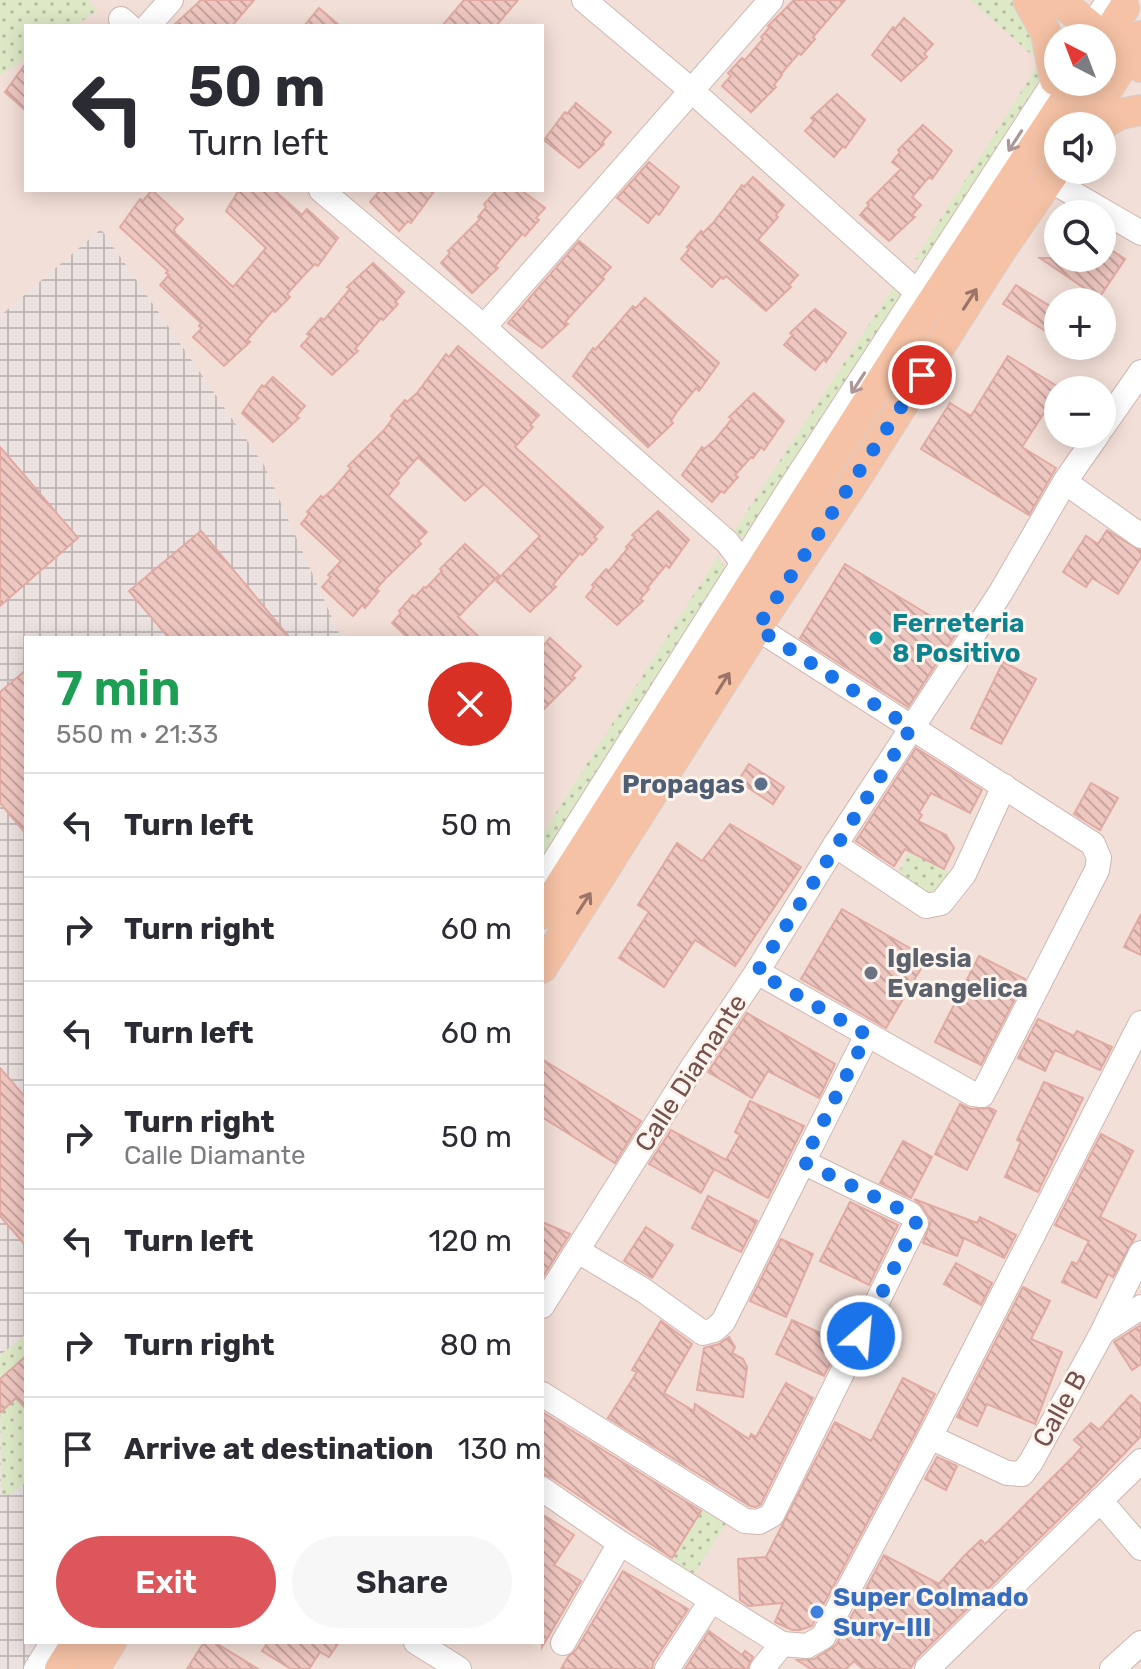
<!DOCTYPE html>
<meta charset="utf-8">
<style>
body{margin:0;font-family:Rubik,sans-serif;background:#f7f7f7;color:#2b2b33;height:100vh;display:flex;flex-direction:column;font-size:30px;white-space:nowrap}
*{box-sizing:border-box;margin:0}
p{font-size:26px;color:#7c7c81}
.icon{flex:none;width:44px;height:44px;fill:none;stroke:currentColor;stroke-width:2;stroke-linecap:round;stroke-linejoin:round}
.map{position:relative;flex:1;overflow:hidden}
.side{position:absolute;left:24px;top:636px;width:520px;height:1008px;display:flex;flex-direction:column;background:#fff;border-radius:0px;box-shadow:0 4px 20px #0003}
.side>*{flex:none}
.banner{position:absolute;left:24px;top:24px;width:520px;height:168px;border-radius:0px;box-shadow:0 4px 20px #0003;background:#fff;color:#2b2b33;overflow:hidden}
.needle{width:52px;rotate:318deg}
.buttons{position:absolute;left:1044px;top:24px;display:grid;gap:16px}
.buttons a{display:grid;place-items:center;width:72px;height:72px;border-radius:50%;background:#fff;box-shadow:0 4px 20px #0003;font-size:40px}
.pin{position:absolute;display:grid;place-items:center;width:68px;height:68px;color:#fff;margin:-34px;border:4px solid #fff;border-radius:50%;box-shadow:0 2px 8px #0007}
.me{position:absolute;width:88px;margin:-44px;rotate:27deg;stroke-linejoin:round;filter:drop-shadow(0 0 6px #0008)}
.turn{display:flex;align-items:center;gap:28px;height:168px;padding:0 32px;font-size:36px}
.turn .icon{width:104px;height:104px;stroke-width:2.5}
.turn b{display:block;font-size:56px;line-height:68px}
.round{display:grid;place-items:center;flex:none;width:84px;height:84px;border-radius:42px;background:#f7f7f7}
.headline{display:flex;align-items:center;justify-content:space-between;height:136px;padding:0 32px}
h1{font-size:48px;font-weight:600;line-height:60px;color:#1e9e55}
.primary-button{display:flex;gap:16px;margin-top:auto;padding:16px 32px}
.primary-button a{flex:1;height:92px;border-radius:48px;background:#dd565b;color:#fff;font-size:32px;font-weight:600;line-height:92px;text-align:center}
.primary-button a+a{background:#f7f7f7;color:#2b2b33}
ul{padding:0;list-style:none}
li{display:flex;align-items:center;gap:24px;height:104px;padding:0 32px;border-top:2px solid #e1e1e2}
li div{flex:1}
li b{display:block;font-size:30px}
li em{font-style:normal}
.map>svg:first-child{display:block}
.residential{fill:#f2dfd7;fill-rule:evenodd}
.industrial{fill:url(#industrial-grid)}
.grass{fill:url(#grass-dots)}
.building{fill:url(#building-back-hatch);stroke:#e0aaa3;stroke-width:2}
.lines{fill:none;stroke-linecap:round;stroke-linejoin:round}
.minor-casing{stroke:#cfb7b2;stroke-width:26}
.major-casing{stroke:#d8cecd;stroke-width:32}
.minor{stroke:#fff;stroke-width:24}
.major{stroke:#f5c2a5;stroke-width:30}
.oneway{stroke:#ac9795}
.oneway2{stroke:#9b7368}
.route{stroke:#1a73e8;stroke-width:14;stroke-dasharray:0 25.2}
.culture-dot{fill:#0f9aa8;stroke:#fef4ee;stroke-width:3}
.service-dot{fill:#5c6f8a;stroke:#fef4ee;stroke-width:3}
.worship-dot{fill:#6b7280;stroke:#fef4ee;stroke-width:3}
.shop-dot{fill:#3f7fe0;stroke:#fef4ee;stroke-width:3}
.labels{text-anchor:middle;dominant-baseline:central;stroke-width:6;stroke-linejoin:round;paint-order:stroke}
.culture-label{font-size:26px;font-weight:bold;fill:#0d838f;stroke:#fef4ee;text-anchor:start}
.service-label{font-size:26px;font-weight:bold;fill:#4e5e75;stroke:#fef4ee;text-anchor:end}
.worship-label{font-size:26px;font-weight:bold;fill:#5b616d;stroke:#fef4ee;text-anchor:start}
.street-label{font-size:26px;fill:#74514e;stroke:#fef4ee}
.shop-label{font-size:26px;font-weight:bold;fill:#366cbe;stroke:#fef4ee;text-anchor:start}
</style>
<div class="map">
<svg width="1141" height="1669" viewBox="0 0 1141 1669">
<defs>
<pattern id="industrial-grid" width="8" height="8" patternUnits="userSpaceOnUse" patternTransform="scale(2)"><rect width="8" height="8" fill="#ece3e1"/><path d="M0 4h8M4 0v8" fill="none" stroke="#c4bab9"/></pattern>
<pattern id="grass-dots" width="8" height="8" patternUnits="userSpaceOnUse" patternTransform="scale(2)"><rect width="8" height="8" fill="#dde8c7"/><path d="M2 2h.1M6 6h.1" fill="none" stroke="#b8bea4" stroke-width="1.8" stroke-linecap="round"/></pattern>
<pattern id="building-back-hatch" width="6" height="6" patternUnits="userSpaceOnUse" patternTransform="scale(2)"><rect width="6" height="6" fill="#efc7c1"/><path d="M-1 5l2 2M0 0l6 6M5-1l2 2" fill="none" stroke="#c6a49f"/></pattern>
</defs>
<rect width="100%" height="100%" fill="#fbefe8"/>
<path class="residential" d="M 0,0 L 1141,0 L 1141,1669 L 0,1669 ZM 26,26 L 542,26 L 542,190 L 26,190 ZM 1058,38 L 1102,38 L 1102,82 L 1058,82 ZM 1058,126 L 1102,126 L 1102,170 L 1058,170 ZM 1058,214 L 1102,214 L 1102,258 L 1058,258 ZM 1058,302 L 1102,302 L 1102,346 L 1058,346 ZM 1058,390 L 1102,390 L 1102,434 L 1058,434 ZM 26,638 L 542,638 L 542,1642 L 26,1642 Z"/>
<polygon class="industrial" points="101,229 264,465 341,638 26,638 26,1642 70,1642 52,1669 0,1669 0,316"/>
<g class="grass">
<polygon points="0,0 89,0 97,11 74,26 26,26 26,58 0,75"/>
<polygon points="970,0 1027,0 1058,82 956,262 915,259 1040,62"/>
<polygon points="897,282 926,312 773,546 732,534"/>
<polygon points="718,556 729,575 542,910 542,835"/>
<polygon points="909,851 950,872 942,889 930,894 896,878"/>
<polygon points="26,1334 26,1482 11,1494 1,1495 0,1355"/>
<polygon points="705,1505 728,1520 694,1574 671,1559"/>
</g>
<g class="building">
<polygon points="201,0 254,0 232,26 173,26"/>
<polygon points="464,0 518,0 496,26 442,26"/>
<polygon points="794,0 845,0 813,37 815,39 801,55 799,53 781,74 782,75 774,85 776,87 751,112 722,86 731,76 728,73 742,58 745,60 763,39 761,37 770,27 768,26"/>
<polygon points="319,8 340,26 304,26"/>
<polygon points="904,18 933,44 924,54 927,57 901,81 872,55 893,27 895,29"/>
<polygon points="26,63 26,111 5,92"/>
<polygon points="837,94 865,120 845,148 843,146 834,157 805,131 814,121 811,118"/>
<polygon points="576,103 611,132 602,142 604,144 579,168 544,140 565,112 567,114"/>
<polygon points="923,125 952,151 932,179 929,177 912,197 921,205 912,215 915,217 889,241 860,215 869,205 867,203 901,169 892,162 900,152 898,150"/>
<polygon points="649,162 679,187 659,215 656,213 648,223 617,198"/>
<polygon points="753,177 784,205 776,215 778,217 758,240 798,275 789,285 791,287 766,311 726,276 723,279 721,277 712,287 681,259 689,249 687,247 701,231 703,233 713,223 742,185 744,187"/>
<polygon points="152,190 183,219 174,229 175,233 233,287 266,248 226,211 239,190 274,190 302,215 307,209 338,238 318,266 315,264 305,274 287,294 290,297 275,312 273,310 247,340 250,342 224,366 193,337 202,328 199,326 201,323 160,285 169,275 166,273 168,271 120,227 140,199 143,201"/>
<polygon points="380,190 435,190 411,223 408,221 399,231 370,202"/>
<polygon points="497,190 521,190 545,208 536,218 539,220 525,236 522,234 495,266 498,268 472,293 441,263 450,253 448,251 480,219 478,217 486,207 484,204"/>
<polygon points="579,241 611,267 602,277 604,279 565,322 568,324 542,348 508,323"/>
<polygon points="1102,244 1125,259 1099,298 1040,258 1102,258"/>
<polygon points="373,263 404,292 395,302 398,304 383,320 381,318 355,349 358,351 332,375 301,346 310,336 307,334 321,318 324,320 350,289 347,287"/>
<polygon points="1016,285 1058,311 1058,339 1003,304"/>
<polygon points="645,298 719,363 699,391 696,388 678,410 671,421 673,423 648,447 573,376 593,348 595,350 633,306 636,308"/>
<polygon points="815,309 846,333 826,362 824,359 815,370 784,345 793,335 790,333"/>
<polygon points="458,346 539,415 530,425 533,427 515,447 603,527 594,537 597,539 582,555 580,553 561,575 553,585 556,587 530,612 496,581 540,536 484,484 465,501 418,457 397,481 399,483 388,496 427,532 418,541 421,544 385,579 376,589 379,591 365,608 362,605 353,616 322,587 331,577 328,575 341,561 301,524 309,514 307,512 321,496 323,498 333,489 351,468 348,466 385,429 393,418 391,416 405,400 407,402 417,393 446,354 449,357"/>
<polygon points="1008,356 1060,388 1022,447 1056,468 1029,515 921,449 950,403 971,416"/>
<polygon points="273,377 305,406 296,416 299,418 273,442 242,413 262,385 264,387"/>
<polygon points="754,393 784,421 764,450 761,447 753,458 751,457 735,475 738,477 724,493 721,491 712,502 682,475 702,447 704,449 715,440 732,419 729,417"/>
<polygon points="0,447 78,538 0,606"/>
<polygon points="658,511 689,540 669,568 666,565 647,588 649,589 640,599 643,601 617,625 586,597 594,587 592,585 606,569 609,571 628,548 626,547 635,537 632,535"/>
<polygon points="1107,530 1141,551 1141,557 1118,594 1092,578 1086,587 1063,572 1086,536 1098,544"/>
<polygon points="201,531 290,638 169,638 129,591"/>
<polygon points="465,544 499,575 458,617 480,638 408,638 392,623 401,613 399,611 413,595 415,597 424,587 426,588 442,571 440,569"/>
<polygon points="845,564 957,632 908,707 800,638"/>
<polygon points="550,638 581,666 572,676 575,678 542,711 542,647"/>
<polygon points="1003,662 1036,679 1001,744 971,728"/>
<polygon points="26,670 26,834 0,803 0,692"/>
<polygon points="916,748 982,790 970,813 931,793 919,813 922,815 918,821 946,835 954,848 944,869 905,849 894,866 856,841"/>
<polygon points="749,764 784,787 773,804 738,781"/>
<polygon points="1091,783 1118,798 1100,830 1074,814"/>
<polygon points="730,824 801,867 735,966 695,940 664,987 619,958 649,912 638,905 677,843 702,861"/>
<polygon points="842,909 927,958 886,1028 801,979"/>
<polygon points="1141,914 1141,955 1124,947"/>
<polygon points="979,956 1025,979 981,1065 935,1042"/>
<polygon points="747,1013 835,1064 819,1098 768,1071 752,1098 708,1072"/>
<polygon points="1038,1019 1074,1036 1077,1031 1112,1047 1100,1070 1055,1050 1045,1071 1018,1058"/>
<polygon points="542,1059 641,1121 615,1163 542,1117"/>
<polygon points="0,1068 26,1098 26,1246 0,1216"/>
<polygon points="1044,1082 1083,1098 1038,1192 1005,1177 1021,1142 1017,1140"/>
<polygon points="750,1101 804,1126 768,1198 714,1169 701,1193 649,1164 671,1130 726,1160 740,1135 735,1132"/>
<polygon points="960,1104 971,1109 990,1108 996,1111 967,1170 935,1154"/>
<polygon points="1101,1134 1133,1151 1100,1217 1136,1235 1113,1277 1108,1274 1096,1298 1062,1282 1072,1262 1077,1264 1089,1241 1055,1225"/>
<polygon points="903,1141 932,1157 911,1198 880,1183"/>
<polygon points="708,1196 757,1221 741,1252 692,1228"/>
<polygon points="914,1199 977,1223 980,1217 1016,1235 1004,1258 964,1238 957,1256 923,1243 931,1221 922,1206"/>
<polygon points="850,1202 898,1225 869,1285 820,1261"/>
<polygon points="542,1222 570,1234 542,1278"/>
<polygon points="646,1227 673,1245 652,1278 624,1261"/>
<polygon points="781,1239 813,1254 786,1317 750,1301"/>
<polygon points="956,1263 992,1283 981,1305 944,1284"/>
<polygon points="1023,1287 1050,1301 1031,1339 1062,1352 1035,1424 987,1404 977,1426 957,1417"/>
<polygon points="792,1320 840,1342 824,1376 776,1354"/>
<polygon points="661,1321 692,1344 664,1393 694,1411 695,1404 749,1439 751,1434 756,1437 786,1383 813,1398 761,1504 756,1507 750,1506 608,1418 637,1372 632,1370"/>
<polygon points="1141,1325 1141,1364 1132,1370 1114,1342"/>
<polygon points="729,1337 735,1347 732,1353 743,1359 747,1367 743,1397 697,1390 704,1348 719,1344"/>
<polygon points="26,1356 26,1409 16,1398 0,1413 0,1379"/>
<polygon points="903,1378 935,1394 917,1430 812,1626 800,1630 792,1630 777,1623 775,1622 783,1603 749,1606 740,1600 738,1559 766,1557 835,1422 871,1441"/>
<polygon points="1131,1395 1141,1405 1141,1436 1095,1484 917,1658 910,1669 863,1669 854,1661 846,1669 811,1669 797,1660 814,1659 836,1645 884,1555 939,1584 965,1555 981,1540 985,1544 1002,1528 1073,1457 1082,1447 1074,1440 1091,1423 1099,1430"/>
<polygon points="542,1412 701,1511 672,1558 551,1477 542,1474"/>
<polygon points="937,1457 957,1466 946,1490 925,1479"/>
<polygon points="542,1514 574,1535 554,1565 581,1581 542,1647"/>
<polygon points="623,1571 688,1609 654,1661 652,1669 561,1669 568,1657 576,1650"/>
<polygon points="709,1631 742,1655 745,1651 753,1657 747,1669 685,1669"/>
<polygon points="204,1642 214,1642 258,1669 187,1669"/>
<polygon points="268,1642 339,1642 329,1657 320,1652 309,1669 291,1669 262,1651"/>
</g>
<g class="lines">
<g class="minor-casing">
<g id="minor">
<polyline points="584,0 691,90 917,292"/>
<polyline points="121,19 129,26"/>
<polyline points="148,26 171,0"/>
<polyline points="1083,38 1109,0"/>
<polyline points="1050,180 1141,233"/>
<polyline points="321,190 471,316 727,542 743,563"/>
<polyline points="484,327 771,0"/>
<polyline points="1102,428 1141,372"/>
<polyline points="1065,482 1141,536"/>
<polyline points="757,628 1093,844 1099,858 1097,870 982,1095 973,1094 757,972"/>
<polyline points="835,845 926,906 941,903 964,874 1004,786"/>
<polyline points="542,881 787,493 1058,76"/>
<polyline points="578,1251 643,1290 703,1333 714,1330 723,1322 803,1162"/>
<polyline points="542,1306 692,1068 757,972 835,845 1001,592 1066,480 1098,434"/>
<polyline points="1104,1331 1141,1307"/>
<polyline points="542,1394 745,1521 759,1522 772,1515 916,1223 910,1214 803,1162 867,1035"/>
<polyline points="930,1437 1007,1473 1022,1474 1031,1462 1102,1333 1141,1253"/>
<polyline points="542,1489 620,1543 782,1644 807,1646 823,1637 930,1437 1141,1023"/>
<polyline points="1100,1500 1141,1548"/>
<polyline points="416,1642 459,1669"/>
<polyline points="563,1643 620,1543"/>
<polyline points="36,1669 53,1642"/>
<polyline points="667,1669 711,1601"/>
<polyline points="762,1669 782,1644"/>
<polyline points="927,1669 1141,1461"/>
<polyline points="1112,1669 1141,1643"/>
</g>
</g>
<g class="major-casing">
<g id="major">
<polyline points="1028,0 1046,33 1055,80"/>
<polyline points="1058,0 1141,67"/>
<polyline points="1102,43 1124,8"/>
<polyline points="1084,126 1141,36"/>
<polyline points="1099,126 1120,114 1141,110"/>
<polyline points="542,914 911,334 1077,82"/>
<polyline points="542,968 770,607 855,480 1001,250 1058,167"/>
<polyline points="60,1669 77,1642"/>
<polyline points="94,1669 111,1642"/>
</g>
</g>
<use href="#minor" class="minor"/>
<use href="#major" class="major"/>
</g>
<defs><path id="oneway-shaft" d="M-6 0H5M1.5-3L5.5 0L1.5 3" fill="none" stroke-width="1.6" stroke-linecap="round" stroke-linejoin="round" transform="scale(2)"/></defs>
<g class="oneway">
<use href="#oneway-shaft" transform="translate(1015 141) rotate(123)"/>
<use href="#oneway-shaft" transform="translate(858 383) rotate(123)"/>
</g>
<g class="oneway2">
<use href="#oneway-shaft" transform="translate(970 299) rotate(-57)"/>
<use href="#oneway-shaft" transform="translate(723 683) rotate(-58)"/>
<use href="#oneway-shaft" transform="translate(584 903) rotate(-57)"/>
</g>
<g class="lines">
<polyline class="route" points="861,1336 916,1223 910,1214 803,1162 867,1035 757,972 911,728 757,628 922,375"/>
</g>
<circle class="culture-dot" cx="876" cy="638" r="8"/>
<circle class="service-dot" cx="761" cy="784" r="8"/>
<circle class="worship-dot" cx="871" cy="973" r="8"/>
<circle class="shop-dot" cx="817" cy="1612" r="8"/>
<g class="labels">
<g class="culture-label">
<text x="892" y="623">Ferreteria<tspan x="892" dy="30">8 Positivo</tspan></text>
</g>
<g class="service-label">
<text x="745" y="784">Propagas</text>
</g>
<g class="worship-label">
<text x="887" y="958">Iglesia<tspan x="887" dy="30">Evangelica</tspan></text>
</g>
<g class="street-label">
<text transform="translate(691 1073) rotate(-57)">Calle Diamante</text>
<text transform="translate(1060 1409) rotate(-61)">Calle B</text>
</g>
<g class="shop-label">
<text x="833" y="1597">Super Colmado<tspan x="833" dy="30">Sury-III</tspan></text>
</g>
</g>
</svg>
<div class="buttons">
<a><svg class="needle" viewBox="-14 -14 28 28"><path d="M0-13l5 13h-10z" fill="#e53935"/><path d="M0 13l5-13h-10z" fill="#7c7c81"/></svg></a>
<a><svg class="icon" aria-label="sound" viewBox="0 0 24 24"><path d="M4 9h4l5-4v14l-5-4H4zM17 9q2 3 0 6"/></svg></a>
<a><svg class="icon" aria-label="search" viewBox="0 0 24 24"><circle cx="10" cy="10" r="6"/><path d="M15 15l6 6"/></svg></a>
<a>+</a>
<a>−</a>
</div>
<div class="pin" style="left:922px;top:375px;background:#d93025"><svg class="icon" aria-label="arrive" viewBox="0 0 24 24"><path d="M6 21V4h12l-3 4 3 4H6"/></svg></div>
<svg class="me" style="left:861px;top:1336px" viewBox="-20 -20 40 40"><circle r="17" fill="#1a73e8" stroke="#fff" stroke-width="3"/><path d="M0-11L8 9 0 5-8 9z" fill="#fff"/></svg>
<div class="banner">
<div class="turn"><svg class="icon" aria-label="left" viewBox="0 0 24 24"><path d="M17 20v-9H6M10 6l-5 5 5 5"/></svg><div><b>50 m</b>Turn left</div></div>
</div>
<section class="side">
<div class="headline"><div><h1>7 min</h1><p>550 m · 21:33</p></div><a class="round" style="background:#d93025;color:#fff"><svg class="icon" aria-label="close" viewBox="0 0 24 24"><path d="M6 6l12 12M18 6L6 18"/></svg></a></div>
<ul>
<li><svg class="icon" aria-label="left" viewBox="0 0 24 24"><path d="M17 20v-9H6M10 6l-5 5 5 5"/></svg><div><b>Turn left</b></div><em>50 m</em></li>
<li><svg class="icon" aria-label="right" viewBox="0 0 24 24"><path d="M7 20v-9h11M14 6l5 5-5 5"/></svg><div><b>Turn right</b></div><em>60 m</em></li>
<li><svg class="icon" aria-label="left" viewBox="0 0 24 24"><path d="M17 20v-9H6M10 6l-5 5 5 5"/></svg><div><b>Turn left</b></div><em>60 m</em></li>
<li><svg class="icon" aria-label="right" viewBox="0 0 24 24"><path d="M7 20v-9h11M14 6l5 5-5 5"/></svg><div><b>Turn right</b><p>Calle Diamante</p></div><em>50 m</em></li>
<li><svg class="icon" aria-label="left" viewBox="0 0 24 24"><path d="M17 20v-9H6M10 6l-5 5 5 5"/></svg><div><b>Turn left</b></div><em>120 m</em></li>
<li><svg class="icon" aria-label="right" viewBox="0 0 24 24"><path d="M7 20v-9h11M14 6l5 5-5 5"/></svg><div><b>Turn right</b></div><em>80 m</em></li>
<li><svg class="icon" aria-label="arrive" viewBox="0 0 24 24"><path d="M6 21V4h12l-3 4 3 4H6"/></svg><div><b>Arrive at destination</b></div><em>130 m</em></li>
</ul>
<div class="primary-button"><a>Exit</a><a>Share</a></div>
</section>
</div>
